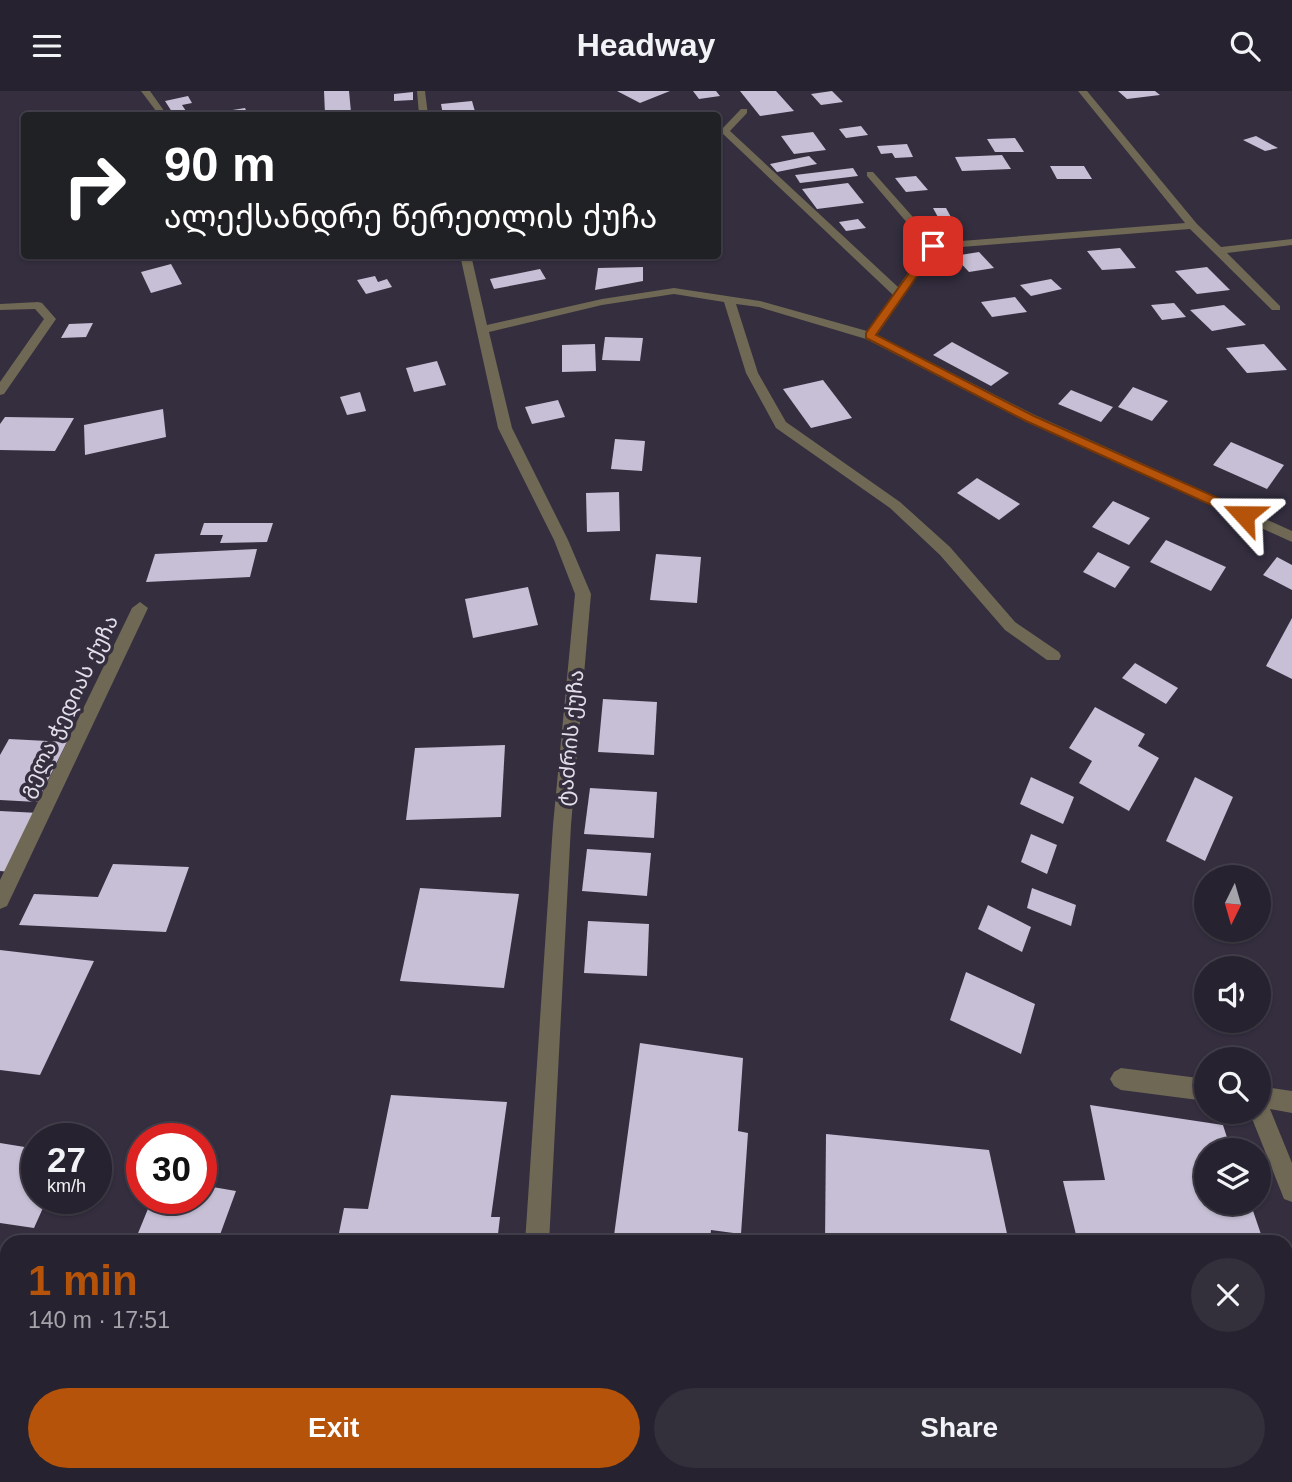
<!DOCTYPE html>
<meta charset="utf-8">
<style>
body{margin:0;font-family:Helvetica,"Noto Sans Georgian",sans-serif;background:#332f3b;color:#f1f3f6;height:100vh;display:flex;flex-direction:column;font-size:26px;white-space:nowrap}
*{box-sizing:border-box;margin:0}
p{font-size:23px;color:#a4a4aa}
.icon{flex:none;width:38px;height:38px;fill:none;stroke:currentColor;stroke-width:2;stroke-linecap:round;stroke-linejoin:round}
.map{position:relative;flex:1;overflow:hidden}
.drawer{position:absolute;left:0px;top:1144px;width:1293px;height:247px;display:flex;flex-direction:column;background:#27222f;border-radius:21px 21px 0 0;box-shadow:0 2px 5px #0004,0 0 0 2px #433f4b}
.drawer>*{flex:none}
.hud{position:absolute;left:21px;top:21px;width:700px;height:147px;border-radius:7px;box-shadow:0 2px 5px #0004,0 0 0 2px #433f4b;background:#202124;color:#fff;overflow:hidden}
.needle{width:46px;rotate:185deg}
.fabs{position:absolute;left:1194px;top:774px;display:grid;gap:14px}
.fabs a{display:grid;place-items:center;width:77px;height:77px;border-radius:50%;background:#27222f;box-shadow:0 2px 5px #0004,0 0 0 2px #433f4b;font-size:35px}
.speed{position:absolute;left:21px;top:1032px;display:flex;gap:14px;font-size:35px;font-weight:700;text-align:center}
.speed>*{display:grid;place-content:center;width:91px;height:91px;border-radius:50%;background:#27222f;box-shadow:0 2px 5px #0004,0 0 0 2px #433f4b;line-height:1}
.speed small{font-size:18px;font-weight:400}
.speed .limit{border:10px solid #d22;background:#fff;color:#111}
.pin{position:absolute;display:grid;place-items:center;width:60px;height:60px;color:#fff;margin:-30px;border-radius:14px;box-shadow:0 4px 10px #0006}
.me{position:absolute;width:77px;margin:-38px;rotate:294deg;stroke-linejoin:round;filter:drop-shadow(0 0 5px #0008)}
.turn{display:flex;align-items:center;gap:24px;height:147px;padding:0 28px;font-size:32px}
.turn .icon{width:91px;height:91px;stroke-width:2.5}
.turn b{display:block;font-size:49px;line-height:60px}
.round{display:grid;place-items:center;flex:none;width:74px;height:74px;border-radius:37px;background:#332f3b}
.overview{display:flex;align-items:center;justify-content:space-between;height:119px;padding:0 28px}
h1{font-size:42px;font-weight:800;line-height:52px;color:#b45309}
.cta{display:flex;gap:14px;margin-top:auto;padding:14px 28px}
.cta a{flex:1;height:80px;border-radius:42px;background:#b45309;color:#fff;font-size:28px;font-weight:800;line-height:80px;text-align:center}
.cta a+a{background:#332f3b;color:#f1f3f6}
header{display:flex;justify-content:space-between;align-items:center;height:91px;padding:0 28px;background:#27222f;font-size:32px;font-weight:800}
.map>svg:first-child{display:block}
.building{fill:#c6bfd5}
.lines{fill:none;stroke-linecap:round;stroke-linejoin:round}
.minor{fill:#6e6854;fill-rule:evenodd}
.route{fill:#b45309;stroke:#753606;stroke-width:2}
.labels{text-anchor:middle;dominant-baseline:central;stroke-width:7;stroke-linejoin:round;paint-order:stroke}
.street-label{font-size:21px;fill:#e3dfea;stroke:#342e3f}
</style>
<header><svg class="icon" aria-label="menu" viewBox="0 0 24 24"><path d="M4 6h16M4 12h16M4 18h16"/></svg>Headway<svg class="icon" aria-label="search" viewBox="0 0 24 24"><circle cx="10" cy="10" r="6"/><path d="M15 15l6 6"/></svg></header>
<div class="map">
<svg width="1292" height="1391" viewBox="0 0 1292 1391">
<rect width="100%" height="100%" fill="#342e3f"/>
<g class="building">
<polygon points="324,0 349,0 351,21 325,23"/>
<polygon points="617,0 670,0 640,12"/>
<polygon points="693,0 716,0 720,5 699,8"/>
<polygon points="740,0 776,0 794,20 760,25"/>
<polygon points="832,0 843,11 821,14 811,3"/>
<polygon points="1118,0 1155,0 1160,4 1127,8"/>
<polygon points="413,1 413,9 394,10 394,3"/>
<polygon points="188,5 192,12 182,14 188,23 174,24 165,10"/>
<polygon points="472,10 476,24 443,24 441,13"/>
<polygon points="245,17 248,24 222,24 220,21"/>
<polygon points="861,35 868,44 846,47 839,38"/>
<polygon points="813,41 826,59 794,63 781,45"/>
<polygon points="1256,45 1278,57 1265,60 1243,49"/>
<polygon points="1015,47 1024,61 995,61 987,48"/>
<polygon points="907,53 913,66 895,67 892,62 881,63 877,55"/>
<polygon points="1002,64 1011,78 962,80 955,66"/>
<polygon points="809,65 817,73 777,81 770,73"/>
<polygon points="1050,75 1084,75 1092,88 1057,88"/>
<polygon points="853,77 858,85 800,92 795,84"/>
<polygon points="916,85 928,99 906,101 895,87"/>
<polygon points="848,92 864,112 817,118 802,98"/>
<polygon points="933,117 946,117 952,128 939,128"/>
<polygon points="858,128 866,137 846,140 839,131"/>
<polygon points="1120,157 1136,177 1102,179 1087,160"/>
<polygon points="979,161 994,177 969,181 954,165"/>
<polygon points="171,173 182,193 151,202 141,181"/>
<polygon points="643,176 643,190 595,199 598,177"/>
<polygon points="1207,176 1230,199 1197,203 1175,180"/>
<polygon points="540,178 546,188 494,198 490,188"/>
<polygon points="375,185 378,191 387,188 392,196 366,203 357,189"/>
<polygon points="1051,188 1062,198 1031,205 1020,194"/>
<polygon points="1015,206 1027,221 992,226 981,211"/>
<polygon points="1174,212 1186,226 1162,229 1151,214"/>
<polygon points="1224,214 1246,234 1212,240 1190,219"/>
<polygon points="93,232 86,246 61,247 69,233"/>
<polygon points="605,246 643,247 640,270 602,269"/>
<polygon points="952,251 1009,282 991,295 933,264"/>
<polygon points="595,253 596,280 562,281 562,254"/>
<polygon points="1264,253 1287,279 1247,282 1226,257"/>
<polygon points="437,270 446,294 414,301 406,277"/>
<polygon points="823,289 852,327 811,337 783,298"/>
<polygon points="1133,296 1168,310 1152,330 1118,316"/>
<polygon points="1071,299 1113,316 1101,331 1058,313"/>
<polygon points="360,301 366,320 347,324 340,306"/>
<polygon points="558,309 565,326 532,333 525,316"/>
<polygon points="163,318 166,346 85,364 84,334"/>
<polygon points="5,326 74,327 55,360 0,359 0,333"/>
<polygon points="615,348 645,350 642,380 611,378"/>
<polygon points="1231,351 1284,374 1267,398 1213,374"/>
<polygon points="977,387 1020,413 999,429 957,402"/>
<polygon points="619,401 620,440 587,441 586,402"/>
<polygon points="1113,410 1150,427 1129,454 1092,436"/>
<polygon points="204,432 273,432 267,451 220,452 223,444 200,444"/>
<polygon points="1166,449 1226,476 1211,500 1150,471"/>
<polygon points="257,458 250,486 146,491 155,463"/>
<polygon points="1098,461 1130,476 1115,497 1083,481"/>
<polygon points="656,463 701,466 697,512 650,509"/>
<polygon points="1277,466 1292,474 1292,499 1263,484"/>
<polygon points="528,496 538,534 473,547 465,508"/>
<polygon points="1292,527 1292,588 1266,575"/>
<polygon points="1135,572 1178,597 1166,613 1122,587"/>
<polygon points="603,608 657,611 654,664 598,661"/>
<polygon points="1095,616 1145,643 1138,655 1159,667 1129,720 1079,692 1092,670 1069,657"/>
<polygon points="9,648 67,651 37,711 0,709 0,664"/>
<polygon points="505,654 501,726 406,729 415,657"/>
<polygon points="1031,686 1074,706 1063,733 1020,713"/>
<polygon points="1195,686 1233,706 1205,770 1166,750"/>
<polygon points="590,697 657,701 654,747 584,743"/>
<polygon points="0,720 39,722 10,781 0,780"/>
<polygon points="1031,743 1057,754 1047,783 1021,771"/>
<polygon points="587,758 651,762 647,805 582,800"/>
<polygon points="113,773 189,776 166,841 19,834 34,803 98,806"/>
<polygon points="420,797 519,803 504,897 400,890"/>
<polygon points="1032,797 1076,814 1071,835 1027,817"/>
<polygon points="988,814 1031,836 1022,861 978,838"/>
<polygon points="588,830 649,833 647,885 584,882"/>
<polygon points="0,859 94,870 40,984 0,979"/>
<polygon points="966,881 1035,913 1021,963 950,929"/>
<polygon points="640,952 743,967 738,1040 748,1042 741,1143 711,1139 710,1152 613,1152"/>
<polygon points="391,1004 507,1011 491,1126 500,1126 497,1152 337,1152 344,1117 368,1118"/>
<polygon points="1090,1014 1223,1034 1231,1059 1206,1059 1206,1111 1250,1111 1264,1152 1078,1152 1063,1090 1105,1089"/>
<polygon points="826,1043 989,1059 1009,1152 825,1152"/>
<polygon points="0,1052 37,1058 37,1108 47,1108 34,1137 0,1132"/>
<polygon points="201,1094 236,1100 217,1152 134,1152 152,1108 201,1108"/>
<polygon points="593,1384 736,1384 736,1391 592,1391"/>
<polygon points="822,1384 1059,1384 1060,1391 822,1391"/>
</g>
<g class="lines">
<g class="minor">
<polygon points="141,0 150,0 167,24 159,24"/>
<polygon points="417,0 425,0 428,24 419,24"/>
<polygon points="1078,0 1087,0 1197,133 1221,156 1292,148 1292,154 1227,162 1280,215 1280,219 1272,219 1190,138 936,158 877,244 1035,324 1292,440 1292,451 1025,330 866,248 759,216 736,213 758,282 786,331 900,411 950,456 1015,531 1059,561 1061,565 1059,569 1047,569 1005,539 940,464 890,417 776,337 746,282 724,211 674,203 602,214 489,241 512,337 568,449 591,503 571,734 549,1152 525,1152 553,734 575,503 554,449 498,337 460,164 471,164 487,234 602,208 674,197 760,210 867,240 893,204 722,42 722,38 741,18 747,18 747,22 730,40 898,196 927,155 867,85 867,81 873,81 936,152 1185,132"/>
<polygon points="38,211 42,212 56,228 4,303 0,304 0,291 44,228 35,218 0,219 0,213"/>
<polygon points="140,511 148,517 7,815 0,818 0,789 132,517"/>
<polygon points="1121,977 1206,988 1206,1010 1121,999 1114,995 1110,988 1114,981"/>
<polygon points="1258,995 1292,1000 1292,1022 1270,1018 1292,1072 1292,1111 1284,1108 1249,1020 1258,1020"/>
<polygon points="493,1384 519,1384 517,1391 491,1391"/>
<polygon points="1072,1384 1098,1384 1099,1391 1073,1391"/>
</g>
</g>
<polygon class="route" points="933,152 938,155 876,244 1034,325 1249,421 1249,427 1240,427 1026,330 866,247 866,242 930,153"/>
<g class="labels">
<g class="street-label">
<text transform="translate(68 615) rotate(-64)">გელა ჭედიას ქუჩა</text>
<text transform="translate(570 647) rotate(-85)">ტაძრის ქუჩა</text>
</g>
</g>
</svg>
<div class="fabs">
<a><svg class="needle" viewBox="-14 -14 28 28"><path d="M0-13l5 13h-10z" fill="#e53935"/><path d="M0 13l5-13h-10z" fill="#a4a4aa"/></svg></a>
<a><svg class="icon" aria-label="sound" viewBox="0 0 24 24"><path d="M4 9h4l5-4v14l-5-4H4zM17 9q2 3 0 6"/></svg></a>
<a><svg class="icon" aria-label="search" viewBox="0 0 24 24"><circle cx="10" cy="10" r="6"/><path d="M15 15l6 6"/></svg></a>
<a><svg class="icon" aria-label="layers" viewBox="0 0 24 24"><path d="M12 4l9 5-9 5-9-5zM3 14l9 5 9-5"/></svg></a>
</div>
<div class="speed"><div>27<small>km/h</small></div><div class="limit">30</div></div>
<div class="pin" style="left:933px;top:155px;background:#d93025"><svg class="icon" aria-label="arrive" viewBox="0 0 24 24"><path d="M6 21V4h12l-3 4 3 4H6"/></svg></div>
<svg class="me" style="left:1244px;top:424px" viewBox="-20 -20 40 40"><path d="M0-17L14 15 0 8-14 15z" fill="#b45309" stroke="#fff" stroke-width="4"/></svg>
<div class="hud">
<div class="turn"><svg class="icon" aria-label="right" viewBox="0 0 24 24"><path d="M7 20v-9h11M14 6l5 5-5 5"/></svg><div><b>90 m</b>ალექსანდრე წერეთლის ქუჩა</div></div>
</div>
<section class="drawer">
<div class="overview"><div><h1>1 min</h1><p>140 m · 17:51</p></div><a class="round"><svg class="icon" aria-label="close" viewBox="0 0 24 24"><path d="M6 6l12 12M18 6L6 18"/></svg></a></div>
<div class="cta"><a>Exit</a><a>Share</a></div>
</section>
</div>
